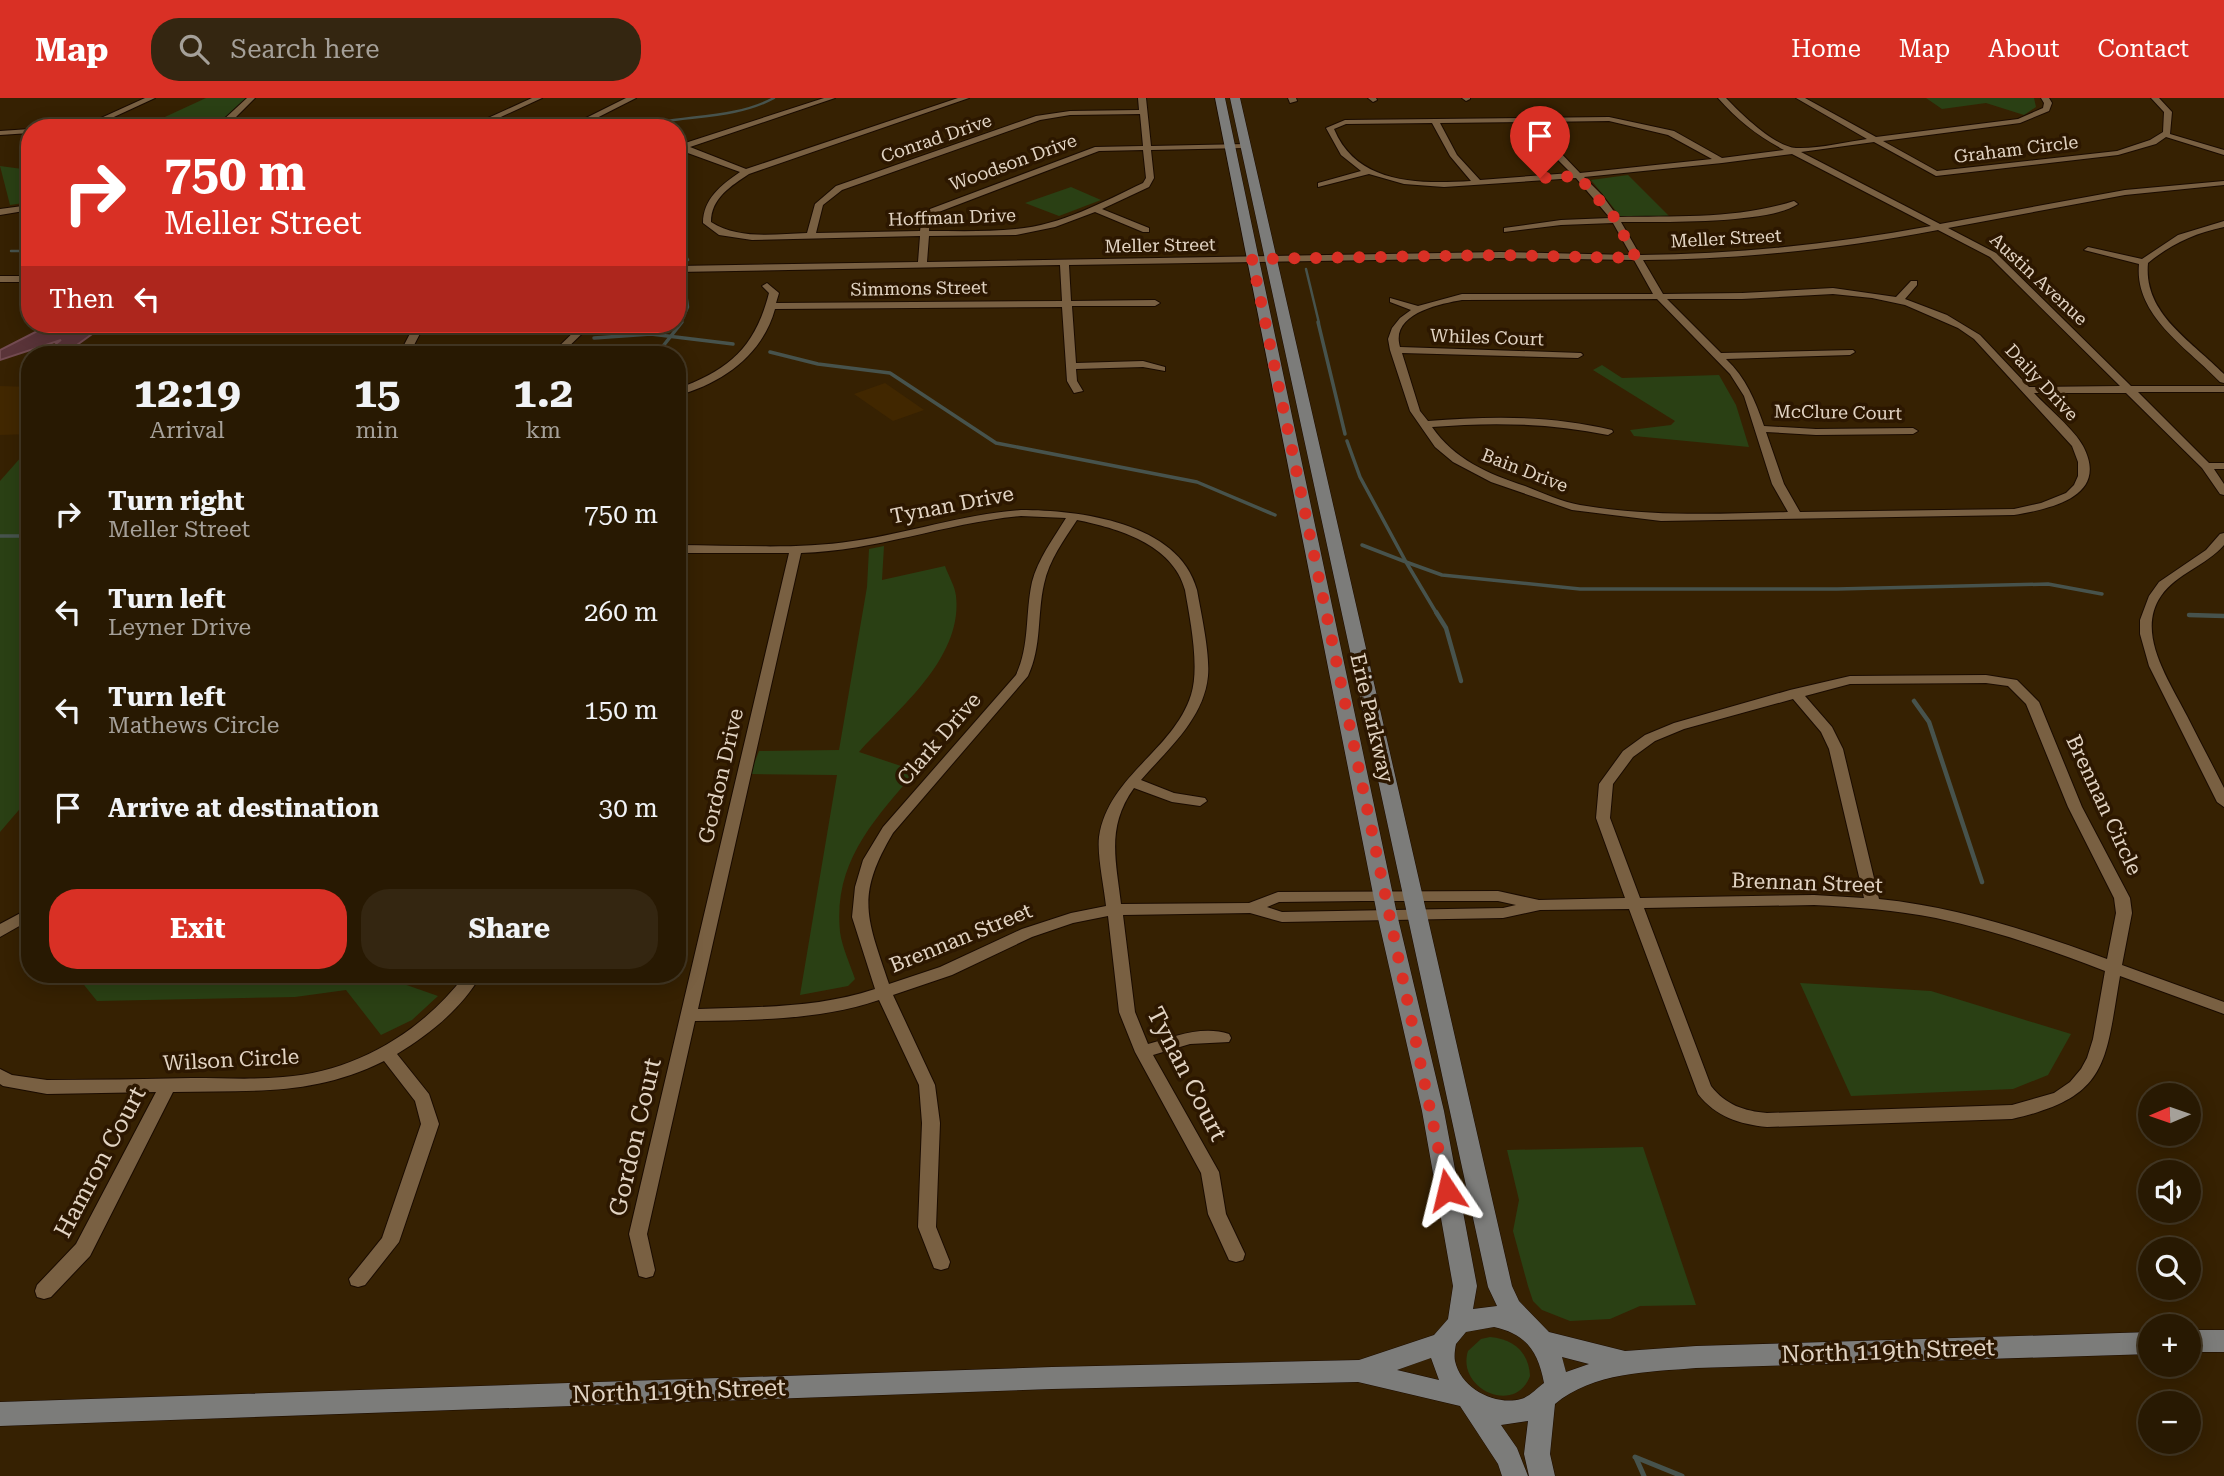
<!DOCTYPE html>
<meta charset="utf-8">
<style>
body{margin:0;font-family:"Roboto Serif",serif;background:#342611;color:#f1f3f6;height:100vh;display:flex;flex-direction:column;font-size:26px;white-space:nowrap}
*{box-sizing:border-box;margin:0}
p{font-size:23px;color:#a5a099}
.icon{flex:none;width:38px;height:38px;fill:none;stroke:currentColor;stroke-width:2;stroke-linecap:round;stroke-linejoin:round}
.map{position:relative;flex:1;overflow:hidden}
.side{position:absolute;left:21px;top:248px;width:665px;height:637px;display:flex;flex-direction:column;background:#281902;border-radius:28px;box-shadow:0 4px 18px #0003,0 0 0 2px #443824}
.side>*{flex:none}
.guide{position:absolute;left:21px;top:21px;width:665px;height:214px;border-radius:28px;box-shadow:0 4px 18px #0003,0 0 0 2px #443824;background:#d93025;color:#fff;overflow:hidden}
.needle{width:46px;rotate:268deg}
.tools{position:absolute;left:2138px;top:985px;display:grid;gap:14px}
.tools a{display:grid;place-items:center;width:63px;height:63px;border-radius:50%;background:#281902;box-shadow:0 4px 18px #0003,0 0 0 2px #443824;font-size:35px}
.pin{position:absolute;display:grid;place-items:center;width:60px;height:60px;color:#fff;margin:-72px -30px;border-radius:50% 50% 50% 0;rotate:-45deg;box-shadow:0 0 7px #0007}
.pin .icon{rotate:45deg}
.me{position:absolute;width:77px;margin:-38px;rotate:350deg;stroke-linejoin:round;filter:drop-shadow(0 0 5px #0008)}
.turn{display:flex;align-items:center;gap:24px;height:147px;padding:0 28px;font-size:32px}
.turn .icon{width:91px;height:91px;stroke-width:2.5}
.turn b{display:block;font-size:49px;line-height:60px}
.then{display:flex;align-items:center;height:66px;padding:0 28px;background:#0003;gap:14px;font-size:26px}
.eta{display:flex;justify-content:space-evenly;align-items:center;height:119px;text-align:center}
.eta b{font-size:42px;font-weight:700;line-height:49px}
.action{display:flex;gap:14px;margin-top:auto;padding:14px 28px}
.action a{flex:1;height:80px;border-radius:28px;background:#d93025;color:#fff;font-size:28px;font-weight:700;line-height:80px;text-align:center}
.action a+a{background:#342611;color:#f1f3f6}
ul{padding:0;list-style:none}
li{display:flex;align-items:center;gap:21px;height:98px;padding:0 28px}
li div{flex:1}
li b{display:block;font-size:26px}
li em{font-style:normal}
header{display:flex;align-items:center;gap:42px;box-sizing:border-box;height:98px;padding:0 35px;background:#d93025;color:#fff}
header strong{font-size:33px}
nav{display:flex;gap:38px;margin-inline-start:auto;font-size:24px}
.search{width:490px;height:63px;background:#342611;display:flex;align-items:center;gap:18px;box-sizing:border-box;padding:0 24px;border-radius:28px;color:#a5a099;font-size:26px}
.map>svg:first-child{display:block}
.built{fill:#412700}
.green{fill:#2a4014}
.lines{fill:none;stroke-linecap:round;stroke-linejoin:round}
.stream-far3{stroke:#47534d;stroke-width:2.5}
.stream-far2{stroke:#47534d;stroke-width:3.5}
.stream-far1{stroke:#47534d;stroke-width:4.5}
.stream{stroke:#47534d;stroke-width:5}
.building{fill:#5a3439;stroke:#734b51;stroke-width:2}
.street-casing{stroke:#1a0b00;stroke-width:2}
.secondary-casing{stroke:#1a0b00;stroke-width:1}
.street{fill:#796042;fill-rule:evenodd}
.secondary{fill:#7c7c7a;fill-rule:evenodd}
.route{stroke:#d93025;stroke-width:12;stroke-dasharray:0 21.6}
.labels{text-anchor:middle;dominant-baseline:central;stroke-width:7;stroke-linejoin:round;paint-order:stroke}
.far-street-label{font-size:18px;fill:#e2d4c3;stroke:#2c1700}
.street-label{font-size:21px;fill:#e2d4c3;stroke:#2c1700}
.near-street-label{font-size:24px;fill:#e2d4c3;stroke:#2c1700}
</style>
<header>
<strong>Map</strong>
<div class="search"><svg class="icon" aria-label="search" viewBox="0 0 24 24"><circle cx="10" cy="10" r="6"/><path d="M15 15l6 6"/></svg>Search here</div>
<nav><a>Home</a><a>Map</a><a>About</a><a>Contact</a></nav>
</header>
<div class="map">
<svg width="2224" height="1378" viewBox="0 0 2224 1378">
<rect width="100%" height="100%" fill="#362102"/>
<g class="built">
<polygon points="885,285 924,312 893,323 854,296"/>
<polygon points="0,288 30,289 30,336 0,337"/>
</g>
<g class="green">
<polygon points="206,0 251,0 217,30 141,30"/>
<polygon points="1926,0 2034,0 2036,9 2024,17 1986,5 1942,11"/>
<polygon points="0,68 30,72 30,104 10,107"/>
<polygon points="1628,77 1670,119 1621,119 1591,82"/>
<polygon points="1071,89 1101,102 1059,118 1025,105"/>
<polygon points="1602,267 1622,280 1719,277 1736,307 1749,349 1634,338 1630,332 1671,327 1675,323 1593,272"/>
<polygon points="30,349 30,699 0,734 0,383"/>
<path d="M 884,448 L 882,482 L 945,468 C 948,477 955,488 956,498 C 963,561 897,612 859,654 L 916,673 C 874,722 833,764 840,834 C 842,849 850,866 855,881 L 848,888 L 800,897 L 837,677 L 750,676 L 759,653 L 839,652 L 867,489 L 869,451 Z"/>
<polygon points="76,877 378,877 438,898 412,922 381,937 346,892 295,899 97,903"/>
<polygon points="1800,885 1931,893 2071,936 2048,977 2013,991 1851,998"/>
<polygon points="1643,1049 1696,1207 1640,1208 1610,1221 1570,1223 1542,1212 1533,1203 1528,1188 1513,1133 1519,1102 1507,1052"/>
<path d="M 1490,1239 C 1513,1241 1529,1254 1530,1278 C 1515,1318 1456,1291 1468,1253 L 1481,1241 Z"/>
</g>
<g class="lines">
<g class="stream-far3">
<path d="M 634,30 C 680,16 731,23 774,0"/>
<polyline points="677,143 688,162"/>
<polyline points="11,153 30,153"/>
<polyline points="1306,171 1319,225"/>
<polyline points="681,225 688,209 684,181"/>
</g>
<g class="stream-far2">
<polyline points="1318,224 1345,336"/>
<polyline points="486,226 553,235"/>
<polyline points="594,240 651,236 733,246"/>
<polyline points="770,254 818,266 890,275 996,345 1197,384 1275,417"/>
<polyline points="656,257 682,224"/>
<polyline points="1347,343 1360,379 1406,464 1442,477 1580,491 1837,491 2048,486 2102,496"/>
<polyline points="0,438 30,438"/>
<polyline points="1362,447 1406,464 1437,516"/>
</g>
<g class="stream-far1">
<polyline points="1436,514 1446,530 1461,583"/>
<polyline points="2189,517 2224,518"/>
<polyline points="1914,603 1929,624 1982,784"/>
</g>
<g class="stream">
<polyline points="1635,1359 1682,1378"/>
<polyline points="1636,1360 1644,1378"/>
</g>
</g>
<polygon class="building" points="51,226 106,226 63,257 41,257 61,242 0,262 0,252"/>
<g class="lines">
<g class="street-casing">
<g id="street">
<polygon points="145,0 155,0 90,30 79,30"/>
<polygon points="247,0 255,0 233,22 364,20 431,30 407,30 364,24 221,28 221,24"/>
<polygon points="532,0 542,0 477,30 466,30"/>
<polygon points="626,0 636,0 577,30 566,30"/>
<path d="M 824,0 L 835,0 L 690,49 L 746,71 L 958,0 L 969,0 L 749,76 C 731,88 711,100 711,124 C 739,142 776,136 807,135 L 815,106 L 836,88 L 1036,18 L 1070,13 L 1139,12 L 1138,0 L 1146,0 L 1151,48 L 1246,46 L 1250,48 L 1246,50 L 1151,52 L 1154,80 L 1149,89 L 1102,111 L 1149,130 L 1149,134 L 1143,134 L 1095,114 L 1055,129 L 1016,137 L 929,138 L 927,164 L 1500,154 L 1631,157 L 1613,125 L 1561,127 L 1504,134 L 1504,130 L 1561,122 L 1610,120 L 1576,80 L 1444,89 L 1404,86 L 1369,76 L 1318,89 L 1318,85 L 1361,73 L 1341,57 L 1326,30 L 1345,22 L 1609,19 L 1674,33 L 1722,60 L 1784,52 C 1758,38 1738,23 1718,0 L 1726,0 C 1740,15 1775,49 1796,50 C 1818,51 1846,44 1867,41 L 1796,0 L 1805,0 L 1876,39 L 2018,21 L 2043,10 L 2044,5 L 2041,0 L 2049,0 L 2052,5 L 2049,13 L 2020,25 L 1883,43 L 1937,73 L 2117,53 L 2150,42 L 2163,34 L 2164,14 L 2151,0 L 2159,0 L 2172,14 L 2170,36 L 2224,52 L 2224,57 L 2166,39 L 2156,46 L 2118,57 L 1936,78 L 1874,44 L 1801,54 L 1940,126 L 2125,92 L 2224,83 L 2224,87 L 2125,97 L 1948,130 L 1996,155 L 2131,288 L 2224,288 L 2224,294 L 2138,294 L 2209,365 L 2224,365 L 2224,371 L 2214,371 L 2224,386 L 2224,397 L 2220,396 L 2202,370 L 2126,295 L 2034,295 C 2047,309 2075,332 2083,348 C 2110,399 2050,411 2014,417 L 1661,423 L 1572,412 L 1491,384 L 1453,364 L 1435,349 L 1410,313 L 1390,252 L 1388,241 L 1392,230 L 1400,220 L 1411,212 L 1390,204 L 1390,200 L 1418,208 L 1462,196 L 1653,196 L 1634,162 L 1500,160 L 1069,167 L 1071,203 L 1155,202 L 1160,205 L 1155,208 L 1072,208 L 1076,265 L 1143,263 L 1165,269 L 1165,273 L 1143,269 L 1076,271 L 1077,283 L 1083,293 L 1074,295 L 1067,283 L 1062,209 L 775,211 C 762,258 722,285 677,298 L 677,291 C 729,272 755,250 769,195 L 762,188 L 767,185 L 779,195 L 776,205 L 1062,203 L 1060,167 L 677,174 L 677,168 L 918,164 L 920,138 L 752,142 L 719,137 L 703,125 C 703,101 721,87 740,74 L 685,54 L 682,46 ZM 1140,16 L 1143,48 L 1095,49 L 930,111 L 922,119 L 920,133 L 816,135 L 823,107 L 842,92 L 1040,22 L 1070,17 ZM 1609,23 L 1668,37 L 1712,61 L 1580,75 L 1555,49 L 1538,24 ZM 1531,24 L 1549,53 L 1571,75 L 1480,82 L 1457,57 L 1440,25 ZM 1432,25 L 1450,58 L 1471,83 C 1420,86 1357,87 1334,31 L 1346,26 ZM 1143,52 L 1146,80 L 1143,85 C 1103,104 1061,127 1016,131 C 988,134 958,133 929,133 L 930,120 L 936,115 L 1099,53 ZM 1792,56 L 1931,128 C 1834,146 1739,156 1640,157 L 1621,124 C 1659,124 1770,126 1798,106 L 1794,103 C 1738,121 1677,118 1618,119 L 1602,97 L 1584,79 L 1722,65 ZM 1938,132 L 1990,159 L 2120,288 L 2029,289 L 1980,237 L 1947,217 L 1905,201 L 1917,187 L 1917,183 L 1911,183 L 1896,199 L 1833,190 L 1742,195 L 1663,196 L 1643,162 C 1743,161 1840,151 1938,132 ZM 1833,196 L 1872,200 L 1905,207 L 1958,230 L 1974,241 L 2072,348 L 2078,364 L 2078,378 L 2074,387 L 2066,395 L 2041,405 L 2014,411 L 1800,414 L 1784,386 L 1766,334 L 1816,337 L 1913,336 L 1918,333 L 1913,330 L 1816,331 L 1764,328 C 1755,302 1746,280 1726,261 L 1850,257 L 1855,254 L 1853,252 L 1721,255 L 1667,201 L 1742,201 ZM 1657,201 L 1730,276 L 1744,298 L 1772,386 L 1788,414 C 1719,416 1649,419 1580,407 C 1562,404 1543,395 1525,388 C 1488,376 1454,361 1432,329 C 1492,324 1549,325 1608,337 L 1613,334 L 1612,332 C 1551,317 1490,318 1428,323 L 1420,313 L 1402,255 L 1578,260 L 1583,257 L 1581,255 L 1400,249 C 1390,216 1439,206 1462,202 Z"/>
<polygon points="1288,0 1296,0 1297,3 1290,5"/>
<polygon points="1368,0 1376,0 1377,2 1373,4"/>
<polygon points="1462,0 1470,0 1470,1 1466,3"/>
<polygon points="30,31 30,35 0,37 0,33"/>
<polygon points="30,48 30,53 23,51"/>
<polygon points="30,107 30,112 0,117 0,111"/>
<path d="M 2224,123 L 2224,129 C 2195,135 2171,146 2148,165 C 2143,216 2192,243 2224,276 L 2224,285 L 2220,284 C 2188,250 2134,218 2139,166 L 2084,152 L 2088,149 L 2142,161 L 2178,137 Z"/>
<rect x="0" y="178" width="30" height="6"/>
<polygon points="415,226 425,226 413,249 412,257 402,257 403,249"/>
<polygon points="582,226 592,226 560,257 550,257"/>
<path d="M 1021,412 C 1078,412 1179,424 1197,492 C 1201,515 1210,555 1208,578 C 1204,621 1167,652 1141,682 L 1174,695 L 1205,700 L 1207,703 L 1200,708 L 1172,704 L 1134,690 C 1106,729 1116,762 1121,806 L 1249,805 L 1278,794 L 1498,793 L 1539,802 L 1625,800 L 1596,720 L 1599,686 L 1623,653 L 1645,637 L 1674,625 L 1790,592 L 1850,578 L 1986,577 L 2017,582 L 2039,604 L 2082,709 L 2130,800 L 2132,815 L 2122,867 L 2224,904 L 2224,916 L 2120,878 C 2105,965 2109,999 2012,1021 L 1767,1029 C 1739,1026 1716,1019 1698,996 L 1629,811 L 1540,812 L 1503,820 L 1282,824 L 1250,815 L 1123,817 L 1135,914 L 1148,946 C 1173,939 1202,927 1229,936 L 1231,940 L 1229,944 L 1190,946 L 1153,957 L 1219,1074 L 1226,1116 L 1245,1156 L 1243,1162 L 1236,1164 L 1229,1162 L 1208,1116 L 1201,1075 L 1135,954 L 1119,914 L 1108,818 L 1073,825 L 1032,839 L 952,877 L 893,897 L 935,987 L 940,1025 L 936,1129 L 950,1164 L 948,1170 L 941,1172 L 934,1170 L 918,1129 L 922,1025 L 919,987 L 879,902 C 820,922 758,922 695,923 L 647,1136 L 655,1172 L 653,1178 L 646,1180 L 639,1178 L 629,1136 L 789,455 L 677,455 L 677,447 C 736,447 795,452 853,443 C 909,435 964,416 1021,412 ZM 1021,418 L 1066,420 C 1053,441 1038,461 1032,484 C 1025,516 1030,547 1016,577 L 883,729 L 863,762 L 855,789 L 852,819 L 875,891 C 818,910 758,909 698,911 L 801,455 C 876,453 946,425 1021,418 ZM 1077,422 C 1117,430 1173,446 1185,492 C 1190,521 1200,569 1191,597 C 1173,653 1108,678 1099,739 C 1097,758 1104,788 1106,808 L 1071,815 L 1022,831 L 940,869 L 889,886 C 867,820 855,799 893,735 L 1028,578 C 1042,548 1037,517 1044,486 C 1049,462 1064,442 1077,422 ZM 1986,585 L 2008,588 L 2026,606 L 2068,709 L 2114,800 L 2116,815 L 2107,861 C 2033,834 1958,809 1879,801 L 1843,651 L 1832,629 L 1805,598 L 1850,586 ZM 1793,601 L 1821,634 L 1829,651 L 1864,800 L 1814,797 L 1640,800 L 1610,720 L 1613,686 L 1633,659 L 1655,643 L 1684,631 ZM 1361,803 L 1498,803 L 1516,807 L 1503,810 L 1282,814 L 1267,809 L 1279,804 ZM 1814,807 C 1855,809 1896,812 1936,820 C 1994,832 2050,852 2105,873 L 2093,941 L 2087,960 L 2081,971 L 2070,984 L 2054,995 L 2012,1007 L 1767,1015 C 1744,1013 1726,1007 1711,988 L 1644,810 Z"/>
<path d="M 2224,435 L 2224,447 C 2206,468 2177,475 2161,498 C 2135,535 2170,584 2187,618 C 2199,642 2212,666 2224,690 L 2224,709 L 2217,704 L 2149,568 L 2140,536 L 2140,522 L 2149,498 L 2159,484 L 2206,452 L 2220,436 Z"/>
<polygon points="30,810 30,822 0,839 0,826"/>
<path d="M 465,877 L 481,877 C 461,911 430,936 397,956 L 429,996 L 439,1026 L 399,1144 L 365,1187 L 358,1189 L 351,1187 L 349,1181 L 382,1140 L 421,1026 L 415,1003 L 384,963 C 312,999 250,992 173,994 L 90,1158 L 51,1199 L 44,1201 L 37,1199 L 35,1193 L 37,1187 L 76,1146 L 156,994 L 47,996 L 3,988 L 0,986 L 0,971 L 12,977 L 47,982 C 95,982 144,981 192,980 C 222,980 253,982 283,979 C 355,974 422,934 465,877 Z"/>
</g>
</g>
<g class="secondary-casing">
<g id="secondary">
<path d="M 1215,0 L 1225,0 L 1397,816 L 1444,1013 L 1477,1188 L 1473,1211 L 1497,1208 L 1488,1189 L 1230,0 L 1240,0 L 1512,1188 L 1519,1203 L 1549,1234 L 1625,1253 L 1696,1248 L 2151,1234 L 2151,1256 L 1696,1270 C 1649,1274 1593,1274 1555,1306 L 1550,1356 L 1555,1378 L 1529,1378 L 1524,1356 L 1528,1323 L 1501,1327 L 1517,1350 L 1528,1378 L 1502,1378 L 1498,1366 L 1460,1308 L 1358,1284 L 1052,1291 L 0,1328 L 0,1304 L 1052,1269 L 1359,1262 L 1434,1237 L 1448,1221 L 1453,1188 L 1422,1013 L 1377,816 ZM 1494,1229 C 1526,1236 1538,1253 1544,1285 C 1537,1290 1529,1299 1521,1301 C 1496,1308 1461,1291 1455,1263 C 1454,1258 1455,1251 1456,1246 L 1466,1234 ZM 1562,1259 L 1589,1266 L 1566,1274 ZM 1431,1260 L 1439,1282 L 1397,1272 Z"/>
<rect x="2189" y="1232" width="35" height="22"/>
</g>
</g>
<use href="#street" class="street"/>
<use href="#secondary" class="secondary"/>
</g>
<g class="lines">
<polyline class="route" points="1447,1092 1252,161 1500,157 1636,160 1614,119 1578,78 1540,80"/>
</g>
<g class="labels">
<g class="far-street-label">
<text transform="translate(936 40) rotate(-19)">Conrad Drive</text>
<text transform="translate(2016 51) rotate(-7)">Graham Circle</text>
<text transform="translate(1013 64) rotate(-20)">Woodson Drive</text>
<text transform="translate(952 119) rotate(-2)">Hoffman Drive</text>
<text transform="translate(1726 140) rotate(-3)">Meller Street</text>
<text transform="translate(1160 147) rotate(-1)">Meller Street</text>
<text transform="translate(2039 181) rotate(43)">Austin Avenue</text>
<text transform="translate(919 190) rotate(-1)">Simmons Street</text>
<text transform="translate(1487 239) rotate(2)">Whiles Court</text>
<text transform="translate(2042 284) rotate(47)">Daily Drive</text>
<text transform="translate(1838 314) rotate(1)">McClure Court</text>
<text transform="translate(1525 372) rotate(21)">Bain Drive</text>
</g>
<g class="street-label">
<text transform="translate(952 407) rotate(-11)">Tynan Drive</text>
<text transform="translate(1372 620) rotate(77)">Erie Parkway</text>
<text transform="translate(939 641) rotate(-49)">Clark Drive</text>
<text transform="translate(721 678) rotate(-77)">Gordon Drive</text>
<text transform="translate(2104 707) rotate(65)">Brennan Circle</text>
<text transform="translate(1807 785) rotate(2)">Brennan Street</text>
<text transform="translate(961 840) rotate(-22)">Brennan Street</text>
<text transform="translate(231 962) rotate(-3)">Wilson Circle</text>
</g>
<g class="near-street-label">
<text transform="translate(1187 976) rotate(63)">Tynan Court</text>
<text transform="translate(635 1039) rotate(-77)">Gordon Court</text>
<text transform="translate(100 1064) rotate(-62)">Hamron Court</text>
<text transform="translate(1888 1253) rotate(-2)">North 119th Street</text>
<text transform="translate(679 1293) rotate(-2)">North 119th Street</text>
</g>
</g>
</svg>
<div class="tools">
<a><svg class="needle" viewBox="-14 -14 28 28"><path d="M0-13l5 13h-10z" fill="#e53935"/><path d="M0 13l5-13h-10z" fill="#a5a099"/></svg></a>
<a><svg class="icon" aria-label="sound" viewBox="0 0 24 24"><path d="M4 9h4l5-4v14l-5-4H4zM17 9q2 3 0 6"/></svg></a>
<a><svg class="icon" aria-label="search" viewBox="0 0 24 24"><circle cx="10" cy="10" r="6"/><path d="M15 15l6 6"/></svg></a>
<a>+</a>
<a>−</a>
</div>
<div class="pin" style="left:1540px;top:80px;background:#d93025"><svg class="icon" aria-label="arrive" viewBox="0 0 24 24"><path d="M6 21V4h12l-3 4 3 4H6"/></svg></div>
<svg class="me" style="left:1447px;top:1092px" viewBox="-20 -20 40 40"><path d="M0-17L14 15 0 8-14 15z" fill="#d93025" stroke="#fff" stroke-width="4"/></svg>
<div class="guide">
<div class="turn"><svg class="icon" aria-label="right" viewBox="0 0 24 24"><path d="M7 20v-9h11M14 6l5 5-5 5"/></svg><div><b>750 m</b>Meller Street</div></div>
<div class="then">Then<svg class="icon" aria-label="left" viewBox="0 0 24 24"><path d="M17 20v-9H6M10 6l-5 5 5 5"/></svg></div>
</div>
<section class="side">
<div class="eta">
<div><b>12:19</b><p>Arrival</p></div>
<div><b>15</b><p>min</p></div>
<div><b>1.2</b><p>km</p></div>
</div>
<ul>
<li><svg class="icon" aria-label="right" viewBox="0 0 24 24"><path d="M7 20v-9h11M14 6l5 5-5 5"/></svg><div><b>Turn right</b><p>Meller Street</p></div><em>750 m</em></li>
<li><svg class="icon" aria-label="left" viewBox="0 0 24 24"><path d="M17 20v-9H6M10 6l-5 5 5 5"/></svg><div><b>Turn left</b><p>Leyner Drive</p></div><em>260 m</em></li>
<li><svg class="icon" aria-label="left" viewBox="0 0 24 24"><path d="M17 20v-9H6M10 6l-5 5 5 5"/></svg><div><b>Turn left</b><p>Mathews Circle</p></div><em>150 m</em></li>
<li><svg class="icon" aria-label="arrive" viewBox="0 0 24 24"><path d="M6 21V4h12l-3 4 3 4H6"/></svg><div><b>Arrive at destination</b></div><em>30 m</em></li>
</ul>
<div class="action"><a>Exit</a><a>Share</a></div>
</section>
</div>
